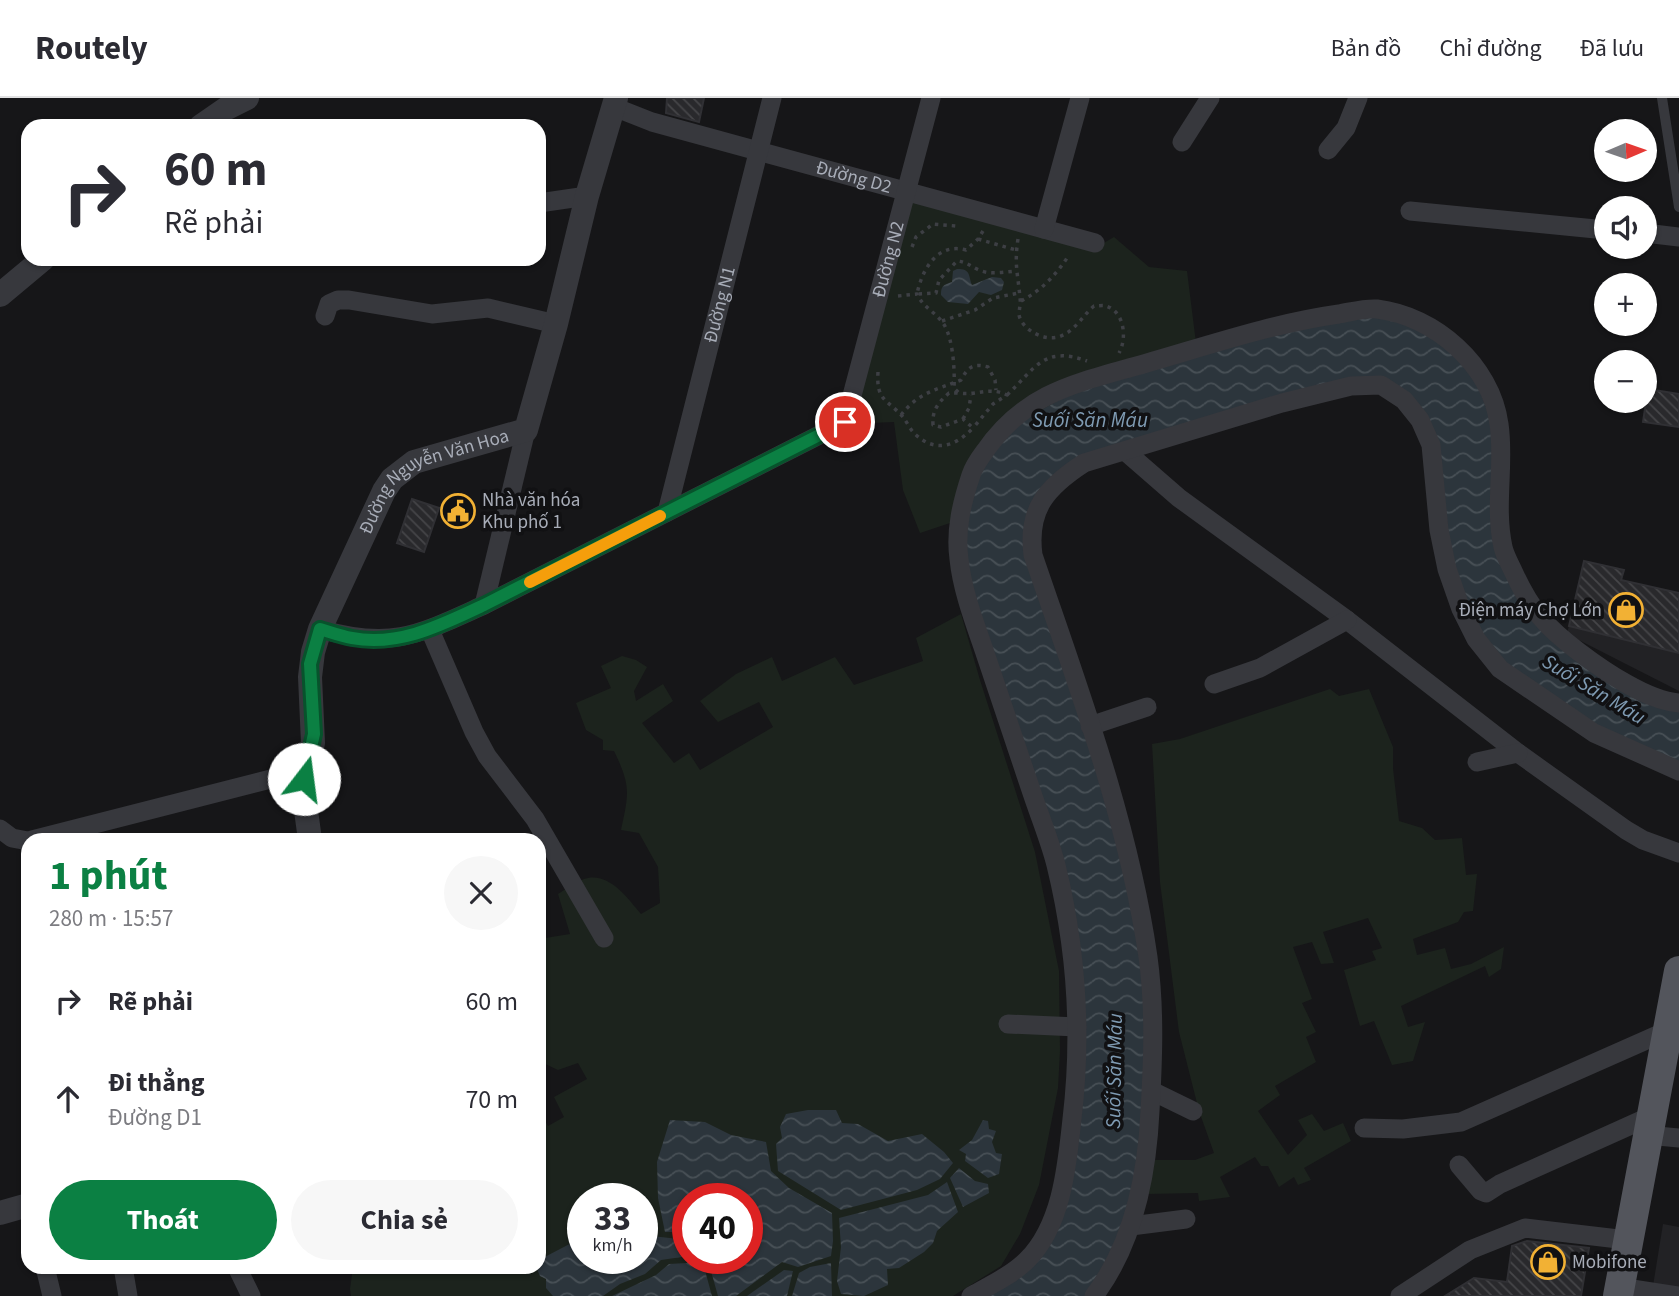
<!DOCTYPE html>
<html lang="vi">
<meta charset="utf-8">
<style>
body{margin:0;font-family:"Source Sans 3",sans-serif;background:#f7f7f7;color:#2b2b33;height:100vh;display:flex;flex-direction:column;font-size:26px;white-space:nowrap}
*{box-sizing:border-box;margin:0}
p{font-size:23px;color:#7c7c81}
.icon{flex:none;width:38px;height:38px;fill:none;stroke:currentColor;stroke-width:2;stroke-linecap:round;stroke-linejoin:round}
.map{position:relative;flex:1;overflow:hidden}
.side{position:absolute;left:21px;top:735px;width:525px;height:441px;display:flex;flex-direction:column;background:#fff;border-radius:21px;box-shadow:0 2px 5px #0004}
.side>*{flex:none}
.banner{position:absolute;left:21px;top:21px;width:525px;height:147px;border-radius:21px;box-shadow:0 2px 5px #0004;background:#fff;color:#2b2b33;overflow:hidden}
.needle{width:46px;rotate:88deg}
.buttons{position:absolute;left:1594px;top:21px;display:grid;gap:14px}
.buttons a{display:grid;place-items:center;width:63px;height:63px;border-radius:50%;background:#fff;box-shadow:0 2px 5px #0004;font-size:35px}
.speed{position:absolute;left:567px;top:1085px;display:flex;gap:14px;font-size:35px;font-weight:700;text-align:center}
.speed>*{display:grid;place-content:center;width:91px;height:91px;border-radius:50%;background:#fff;box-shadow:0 2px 5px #0004;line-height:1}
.speed small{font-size:18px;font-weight:400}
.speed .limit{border:10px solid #d22;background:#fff;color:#111}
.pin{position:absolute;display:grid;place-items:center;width:60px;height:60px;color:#fff;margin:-30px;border:4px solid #fff;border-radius:50%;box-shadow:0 2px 7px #0007}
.me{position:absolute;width:77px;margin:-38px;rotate:15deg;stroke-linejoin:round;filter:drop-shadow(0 0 5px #0008)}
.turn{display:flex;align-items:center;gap:24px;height:147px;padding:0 28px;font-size:32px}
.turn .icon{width:91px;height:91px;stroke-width:2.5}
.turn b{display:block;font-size:49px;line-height:60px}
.round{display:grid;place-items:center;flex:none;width:74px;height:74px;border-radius:37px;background:#f7f7f7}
.overview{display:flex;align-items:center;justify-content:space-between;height:119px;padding:0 28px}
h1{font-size:42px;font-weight:700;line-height:52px;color:#0b8043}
.primary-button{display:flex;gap:14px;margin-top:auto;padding:14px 28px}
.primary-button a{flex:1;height:80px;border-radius:42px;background:#0b8043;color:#fff;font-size:28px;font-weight:700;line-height:80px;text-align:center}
.primary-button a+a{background:#f7f7f7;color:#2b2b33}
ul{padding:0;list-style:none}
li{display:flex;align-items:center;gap:21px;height:98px;padding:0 28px}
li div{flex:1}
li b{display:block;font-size:26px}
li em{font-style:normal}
header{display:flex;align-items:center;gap:42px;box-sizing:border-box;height:98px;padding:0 35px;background:#fff;border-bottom:2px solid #e1e1e2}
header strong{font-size:33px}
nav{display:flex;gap:38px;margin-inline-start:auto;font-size:24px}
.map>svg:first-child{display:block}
.built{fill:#222225}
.green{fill:#1c231d;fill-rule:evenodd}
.water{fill:url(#water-waves)}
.building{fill:url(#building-back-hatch);stroke:#303034;stroke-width:2}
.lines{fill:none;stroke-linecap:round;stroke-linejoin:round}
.path{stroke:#3d3f44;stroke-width:3.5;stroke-dasharray:3.5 5;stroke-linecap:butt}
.service{stroke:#37383d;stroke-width:10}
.minor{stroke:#37383d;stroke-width:19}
.tertiary{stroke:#37383d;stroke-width:24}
.primary{stroke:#53555c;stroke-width:30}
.route-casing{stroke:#07532c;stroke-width:18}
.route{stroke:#0b8043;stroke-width:12}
.slow{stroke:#f59e0b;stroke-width:12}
.labels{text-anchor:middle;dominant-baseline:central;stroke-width:7;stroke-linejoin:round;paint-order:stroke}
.street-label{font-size:19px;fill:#a8adb8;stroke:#111113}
.poi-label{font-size:19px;fill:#a8adb8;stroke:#111113;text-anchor:start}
.water-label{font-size:21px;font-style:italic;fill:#7f9bb3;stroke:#111113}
</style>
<header>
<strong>Routely</strong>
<nav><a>Bản đồ</a><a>Chỉ đường</a><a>Đã lưu</a></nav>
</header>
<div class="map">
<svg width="1679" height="1198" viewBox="0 0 1679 1198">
<defs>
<pattern id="water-waves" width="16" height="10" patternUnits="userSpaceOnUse" patternTransform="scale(1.75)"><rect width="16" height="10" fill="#2c353c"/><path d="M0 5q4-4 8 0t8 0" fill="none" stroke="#485056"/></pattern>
<pattern id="building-back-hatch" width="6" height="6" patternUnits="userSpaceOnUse" patternTransform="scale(1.75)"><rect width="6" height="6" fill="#29292c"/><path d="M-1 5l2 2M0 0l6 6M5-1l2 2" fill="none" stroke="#454548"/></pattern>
</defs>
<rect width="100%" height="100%" fill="#161618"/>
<g class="built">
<polygon points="1584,463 1624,472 1622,482 1679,495 1679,593 1567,536"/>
<polygon points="1663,1126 1679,1129 1679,1192 1653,1188"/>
</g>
<g class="green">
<polygon points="909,99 1097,149 1114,139 1149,169 1187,173 1196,245 953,424 920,435 903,392 894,324 849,326"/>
<path d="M 961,516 L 980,582 L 1035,754 L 1059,873 L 1060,953 L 1058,990 L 1039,1087 L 1020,1136 L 1001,1168 L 953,1198 L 351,1198 L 350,1191 L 353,1169 L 539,1169 L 539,1013 L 548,1028 L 564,1019 L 554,999 L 587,981 L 578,965 L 558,972 L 539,963 L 539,841 L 570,836 L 558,796 C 566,791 578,782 588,780 C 611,776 628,801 641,816 L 660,805 L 658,769 L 639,735 L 621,732 C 629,695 631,688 614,653 L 603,652 L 603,642 L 586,632 L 576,605 L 611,590 L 601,568 L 622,558 L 636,562 L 647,569 L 634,593 L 636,603 L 663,586 L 673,603 L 642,625 L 674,665 L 689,655 L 700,672 L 773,629 L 759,604 L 718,624 L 700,603 L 736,576 L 772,559 L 782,583 L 835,559 L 854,587 L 923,563 L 916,540 ZM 583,1101 L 642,1101 L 642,1160 L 583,1160 ZM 688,1101 L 747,1101 L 747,1160 L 688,1160 Z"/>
<polygon points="1330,591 1339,598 1369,591 1393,649 1393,670 1399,723 1422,730 1435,742 1462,740 1466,777 1477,776 1473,813 1464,814 1458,824 1413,841 1417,857 1445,850 1451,871 1471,866 1504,849 1501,871 1489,879 1485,868 1401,908 1408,929 1425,924 1413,963 1392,967 1374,923 1360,928 1344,872 1376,862 1372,853 1382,850 1368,820 1323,834 1334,865 1321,866 1312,844 1293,849 1312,901 1302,905 1316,934 1306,939 1316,964 1275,988 1280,997 1258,1013 1288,1057 1307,1037 1298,1022 1312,1016 1324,1033 1343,1025 1351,1043 1304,1070 1311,1082 1298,1087 1294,1079 1279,1089 1268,1068 1261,1068 1255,1059 1220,1079 1230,1099 1199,1103 1198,1095 1146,1096 1151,1062 1195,1062 1214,1055 1199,1013 1179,934 1160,784 1152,646 1180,641"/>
</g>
<g class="water">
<path d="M 957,171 C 971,171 968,177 972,187 L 992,179 L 1001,180 L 1004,184 L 1002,192 L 991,197 L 979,194 L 968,206 L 948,204 L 941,197 C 941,188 943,187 952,184 L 953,173 Z"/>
<polygon points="1374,217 1415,229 1446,246 1474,277 1493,328 1494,426 1526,513 1679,611 1679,666 1597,630 1505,567 1480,537 1453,470 1437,344 1384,281 1081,360 1030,412 1076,604 1128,784 1145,899 1144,1025 1125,1128 1086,1198 983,1198 1058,1124 1079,871 965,460 966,414 979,372 1018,325 1079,291 1310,226"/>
<polygon points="808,1012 836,1012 842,1025 858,1026 888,1043 922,1036 944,1054 953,1065 940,1081 917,1092 841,1112 778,1073 776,1046 782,1040 780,1029 786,1016"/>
<polygon points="670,1022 705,1024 731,1037 766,1044 771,1073 789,1090 832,1115 833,1143 831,1158 798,1169 782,1164 736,1198 718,1198 711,1173 712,1160 747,1160 747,1101 688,1101 688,1134 665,1134 658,1100 657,1064"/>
<polygon points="983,1022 988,1023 989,1031 996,1033 992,1044 996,1055 1002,1056 999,1076 988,1080 965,1063 966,1056 959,1052 972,1042"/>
<polygon points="959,1070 975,1083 988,1086 989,1095 963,1109 950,1080"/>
<polygon points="947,1084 958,1114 937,1133 933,1145 924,1154 899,1170 887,1171 888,1187 864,1198 841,1196 837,1183 841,1149 839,1120 928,1097"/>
<polygon points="642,1137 688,1142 688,1158 661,1162 645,1176 620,1186 603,1198 553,1198 546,1190 546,1181 540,1178 536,1169 539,1169 539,1162 583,1139 583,1160 642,1160"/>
<polygon points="691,1160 704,1169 712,1198 612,1198 656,1177 669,1166 687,1165"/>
<polygon points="831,1165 832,1198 792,1198 799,1175 810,1169"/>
<polygon points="784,1172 793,1173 787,1198 747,1198"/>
</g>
<g class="building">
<polygon points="667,0 704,0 699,24 666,15"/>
<polygon points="1648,291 1679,296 1679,329 1643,324"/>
<polygon points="412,401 439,410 424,454 397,445"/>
<polygon points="1584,463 1624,472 1621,482 1679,495 1679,555 1569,528"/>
<polygon points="1527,1143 1589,1150 1581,1198 1445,1198 1474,1180 1507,1184 1512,1148"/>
</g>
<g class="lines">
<g class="path">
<path d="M 983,133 L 978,141 L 966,152 C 937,144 922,172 917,196 L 936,195 L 939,182 L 957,163 C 967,164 970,168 979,172 C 990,177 1004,174 1016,173"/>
<polyline points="978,141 1016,152"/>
<path d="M 1018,141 C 1014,167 1018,176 1020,200 C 1021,206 1019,211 1019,217 C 1022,232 1044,243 1058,239 C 1075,234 1082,218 1094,208 C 1098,208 1103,207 1106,208 C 1125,214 1127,241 1119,255"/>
<polyline points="912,149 916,139 933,126 956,128"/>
<path d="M 898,198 L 917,196 C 923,209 935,214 943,225 C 953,239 955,272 954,290 L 959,295 C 978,298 988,288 1007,297 L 993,306 L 973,330"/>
<path d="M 1021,203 C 1042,192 1056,177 1069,157"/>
<polyline points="942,223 975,212 993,200 1019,195"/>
<path d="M 878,274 C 876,303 887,301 903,319 C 907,324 910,332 916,337 C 936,355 956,348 973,330 L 963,321 L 941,329 L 933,327 C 932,312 938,305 949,295 L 959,295"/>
<path d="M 1007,297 C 1035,271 1043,247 1087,263"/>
<path d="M 901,317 C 919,294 936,292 961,282 C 968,269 973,265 988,269 L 995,282 L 996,292"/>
<polyline points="963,321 969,310 971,297"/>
</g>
<polyline class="service" points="1662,0 1679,109"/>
<g class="minor">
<path id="s1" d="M 614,9 L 652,24 L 1095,145"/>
<polyline points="1182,44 1210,0"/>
<polyline points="1328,52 1346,30 1358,0"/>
<polyline points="539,105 587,98"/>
<polyline points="1410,113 1606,132"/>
<polyline points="1044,131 1080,0"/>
<polyline points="1645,135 1679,139"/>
<polyline points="325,218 329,206 338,202 349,202 432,216 488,210 556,226"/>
<polyline points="1125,353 1179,400 1347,522 1518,655 1626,732 1643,742 1679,755"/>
<path id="s2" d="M 667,414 L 772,0"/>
<polyline points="484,507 526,332"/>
<path id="s3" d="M 320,531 C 392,552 420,536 484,507 L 845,324 L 931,0"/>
<polyline points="430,532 474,634 487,658 535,721 604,840"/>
<polyline points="1214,586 1260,570 1347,522"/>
<polyline points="1090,628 1147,609"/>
<polyline points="1477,664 1518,655"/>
<polyline points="0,731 12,740 28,743"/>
<polyline points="32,742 306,672"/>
<polyline points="1008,926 1077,929"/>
<polyline points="1152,993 1193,1013"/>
<polyline points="1364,1030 1403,1031 1461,1024 1669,932 1675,933"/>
<polyline points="1647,1037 1679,1040"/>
<polyline points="1459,1067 1481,1093 1486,1095 1500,1086 1651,1018"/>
<polyline points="1131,1128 1186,1121"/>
<polyline points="45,1169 52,1198"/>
<polyline points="123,1169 128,1198"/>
<polyline points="237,1169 251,1198"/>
<polyline points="1619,1189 1678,1198"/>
<path d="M 971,1198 C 989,1188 1012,1177 1027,1162 C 1062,1127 1067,1068 1072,1021 C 1082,937 1076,849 1056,767 C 1050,743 1040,719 1032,695 C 1016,648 1000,600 984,552 C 974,523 962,491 959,461 C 955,432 962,404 971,377 C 974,368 979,361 985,353 C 1022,299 1068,287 1129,270 C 1198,251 1268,226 1339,216 C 1351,214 1365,210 1377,211 C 1435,218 1491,267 1499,326 C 1505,366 1494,408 1503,449 C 1505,458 1510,466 1514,475 C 1531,512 1546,529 1579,554 C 1604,573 1648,603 1679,605"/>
<path d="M 1094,1198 C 1134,1145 1147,1078 1150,1013 C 1153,962 1155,910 1148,859 C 1128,721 1078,589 1033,457 C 1027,411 1047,389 1084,365 L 1282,305 L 1351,288 L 1381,287 L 1404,302 L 1420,322 L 1431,347 L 1439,432 L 1447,471 L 1461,511 L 1476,541 L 1500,571 L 1594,635 L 1679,673"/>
<polyline points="1400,1198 1470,1152 1525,1130 1627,1142"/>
</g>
<g class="tertiary">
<polyline points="201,28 227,10 247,0"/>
<polyline points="0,197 43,161"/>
<path id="s4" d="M 310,742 L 303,690 L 313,645 L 310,579 L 313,554 L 320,531 L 384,393 L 392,381 L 414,364 L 526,332 L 556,226 L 587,98 L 616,0"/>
<polyline points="0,1115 28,1107"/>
</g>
<polyline class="primary" points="1618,1198 1679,873"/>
</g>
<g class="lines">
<g class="route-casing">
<path id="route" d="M 304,681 L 314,636 L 310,566 L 320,531 C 330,534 341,538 352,540 C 400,549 443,526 484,507 L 845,324"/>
</g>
<use href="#route" class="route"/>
<polyline class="slow" points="530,484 660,418"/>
</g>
<defs>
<g id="civic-ring" transform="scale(1.75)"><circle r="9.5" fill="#111113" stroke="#f2b134" stroke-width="1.5"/><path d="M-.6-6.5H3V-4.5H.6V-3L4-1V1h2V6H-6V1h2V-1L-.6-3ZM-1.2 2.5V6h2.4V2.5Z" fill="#f2b134"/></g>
<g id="shop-ring" transform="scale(1.75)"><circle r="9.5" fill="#111113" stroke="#f2b134" stroke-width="1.5"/><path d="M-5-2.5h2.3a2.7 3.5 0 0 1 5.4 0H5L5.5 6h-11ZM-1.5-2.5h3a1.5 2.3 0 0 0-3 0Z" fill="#f2b134"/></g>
</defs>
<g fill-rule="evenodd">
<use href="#civic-ring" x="458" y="413"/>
<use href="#shop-ring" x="1626" y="512"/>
<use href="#shop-ring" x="1548" y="1164"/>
</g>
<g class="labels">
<g class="street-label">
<text stroke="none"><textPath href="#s1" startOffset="250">Đường D2</textPath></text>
<text stroke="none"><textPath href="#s3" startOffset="744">Đường N2</textPath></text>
<text stroke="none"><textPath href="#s2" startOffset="214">Đường N1</textPath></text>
<text stroke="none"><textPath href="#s4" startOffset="413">Đường Nguyễn Văn Hoa</textPath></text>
</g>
<g class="poi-label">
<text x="482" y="402">Nhà văn hóa<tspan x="482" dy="22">Khu phố 1</tspan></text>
<text x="1602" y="512" text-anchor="end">Điện máy Chợ Lớn</text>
<text x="1572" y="1164">Mobifone</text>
</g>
<g class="water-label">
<text x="1090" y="322">Suối Săn Máu</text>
<text transform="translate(1594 591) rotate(31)">Suối Săn Máu</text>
<text transform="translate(1114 973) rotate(-89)">Suối Săn Máu</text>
</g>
</g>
</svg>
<div class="buttons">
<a><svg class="needle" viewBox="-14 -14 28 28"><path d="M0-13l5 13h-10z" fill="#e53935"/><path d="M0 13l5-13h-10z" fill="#7c7c81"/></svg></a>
<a><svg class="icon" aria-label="sound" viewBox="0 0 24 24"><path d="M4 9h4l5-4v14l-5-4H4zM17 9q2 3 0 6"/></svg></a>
<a>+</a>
<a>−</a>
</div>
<div class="speed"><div>33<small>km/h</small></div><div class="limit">40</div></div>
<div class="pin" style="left:845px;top:324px;background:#d93025"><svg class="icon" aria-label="arrive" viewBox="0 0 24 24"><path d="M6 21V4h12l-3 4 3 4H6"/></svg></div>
<svg class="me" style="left:304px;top:681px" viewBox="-20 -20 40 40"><circle r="19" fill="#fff"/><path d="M0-13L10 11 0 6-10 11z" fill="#0b8043"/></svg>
<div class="banner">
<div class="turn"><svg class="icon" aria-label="right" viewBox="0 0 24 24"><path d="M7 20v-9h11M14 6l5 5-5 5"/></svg><div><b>60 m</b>Rẽ phải</div></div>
</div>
<section class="side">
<div class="overview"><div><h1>1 phút</h1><p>280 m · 15:57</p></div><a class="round"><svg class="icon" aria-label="close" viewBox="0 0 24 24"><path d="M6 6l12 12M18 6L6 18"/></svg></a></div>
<ul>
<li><svg class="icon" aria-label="right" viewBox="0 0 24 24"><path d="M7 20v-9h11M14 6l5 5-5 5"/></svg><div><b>Rẽ phải</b></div><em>60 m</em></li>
<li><svg class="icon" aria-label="ahead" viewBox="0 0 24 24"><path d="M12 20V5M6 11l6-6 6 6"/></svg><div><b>Đi thẳng</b><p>Đường D1</p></div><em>70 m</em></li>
</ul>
<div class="primary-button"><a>Thoát</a><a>Chia sẻ</a></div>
</section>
</div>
